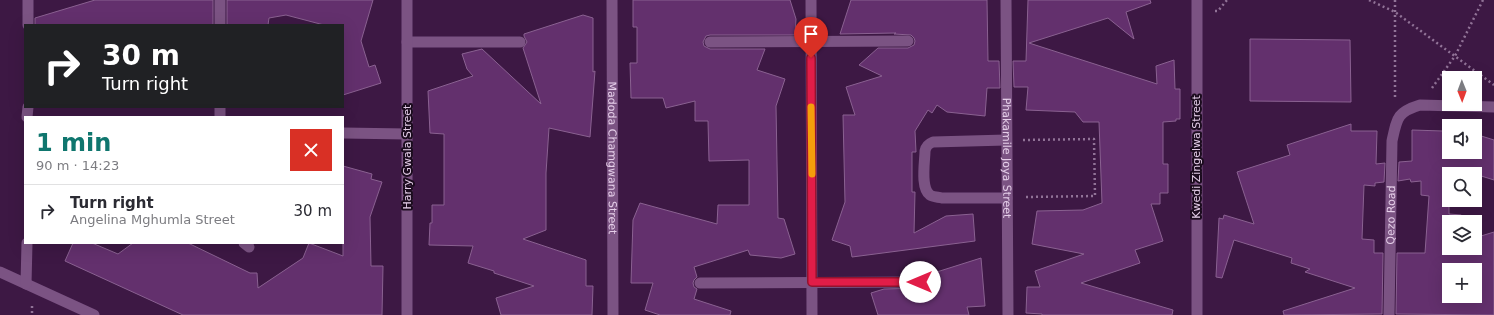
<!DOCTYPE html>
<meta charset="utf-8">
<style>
body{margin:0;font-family:"DejaVu Sans",sans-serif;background:#f2f2f3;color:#2b2b33;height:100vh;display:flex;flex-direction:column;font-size:15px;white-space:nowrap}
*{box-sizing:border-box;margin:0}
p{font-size:13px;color:#7c7c81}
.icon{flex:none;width:22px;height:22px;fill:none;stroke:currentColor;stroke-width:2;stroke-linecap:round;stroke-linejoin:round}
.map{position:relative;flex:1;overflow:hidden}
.panel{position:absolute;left:24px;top:116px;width:320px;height:128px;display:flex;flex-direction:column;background:#fff;border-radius:0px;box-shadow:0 4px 16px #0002}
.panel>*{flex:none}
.banner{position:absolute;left:24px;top:24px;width:320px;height:84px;border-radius:0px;box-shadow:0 4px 16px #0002;background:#202124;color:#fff;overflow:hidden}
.needle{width:26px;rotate:179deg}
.fabs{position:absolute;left:1442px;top:71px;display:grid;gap:8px}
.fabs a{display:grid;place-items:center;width:40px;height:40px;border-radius:0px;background:#fff;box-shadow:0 4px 16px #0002;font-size:20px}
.pin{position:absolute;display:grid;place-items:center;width:34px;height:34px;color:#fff;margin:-41px -17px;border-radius:50% 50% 50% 0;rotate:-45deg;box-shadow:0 0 4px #0007}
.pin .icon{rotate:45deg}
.me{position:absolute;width:44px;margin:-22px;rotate:270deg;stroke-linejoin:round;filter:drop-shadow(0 0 3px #0008)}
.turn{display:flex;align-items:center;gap:14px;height:84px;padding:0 12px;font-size:18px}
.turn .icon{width:52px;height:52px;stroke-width:2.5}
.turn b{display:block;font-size:28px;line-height:34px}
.round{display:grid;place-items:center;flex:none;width:42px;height:42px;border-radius:0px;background:#f2f2f3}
.summary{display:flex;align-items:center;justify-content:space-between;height:68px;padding:0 12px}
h1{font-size:24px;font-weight:600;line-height:30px;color:#0f766e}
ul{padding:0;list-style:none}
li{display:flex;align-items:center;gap:12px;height:52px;padding:0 12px;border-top:1px solid #e1e1e2}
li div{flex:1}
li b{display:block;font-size:15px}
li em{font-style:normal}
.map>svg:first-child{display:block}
.building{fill:#63306d;stroke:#8a6191;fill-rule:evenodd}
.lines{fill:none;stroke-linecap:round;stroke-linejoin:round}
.path{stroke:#917397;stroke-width:2.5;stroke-dasharray:2 3;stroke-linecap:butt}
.service{stroke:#7b5383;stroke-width:11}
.minor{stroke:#7b5383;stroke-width:11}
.route-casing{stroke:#92132f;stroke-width:10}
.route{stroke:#e11d48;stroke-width:7}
.slow{stroke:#f59e0b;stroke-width:7}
.labels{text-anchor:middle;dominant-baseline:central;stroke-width:4;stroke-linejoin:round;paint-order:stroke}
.street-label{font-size:11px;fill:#e5cee9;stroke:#1b0c1e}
</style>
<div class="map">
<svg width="1494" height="315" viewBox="0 0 1494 315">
<rect width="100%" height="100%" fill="#3d1844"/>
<g class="building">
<polygon points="95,0 213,0 213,25 35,25 35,18"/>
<polygon points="227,0 373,0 361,41 369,67 375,65 381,83 343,95 343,25 324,25 286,15 269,18 268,25 227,25"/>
<polygon points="633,0 790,0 796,19 795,35 710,35 706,36 703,42 704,46 710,49 765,49 757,70 785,79 776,106 778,218 784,219 795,254 781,258 750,255 748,250 694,267 697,277 694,280 693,283 694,287 697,289 694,299 731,311 730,315 660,315 645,310 653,283 631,283 633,220 640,203 717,224 718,205 749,205 749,160 709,161 708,121 695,121 695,101 666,108 663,98 631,98 630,63 637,63 637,27 633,27"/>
<polygon points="851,0 987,0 988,61 999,61 1000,88 987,88 985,116 947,112 937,105 932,113 928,110 915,131 916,152 912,152 912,192 915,192 914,233 946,216 973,214 975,241 852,257 850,246 832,240 845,202 843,115 855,115 846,87 882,76 859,65 878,48 908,48 914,45 915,41 914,38 911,35 894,34 896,33 840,34"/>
<polygon points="1028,0 1150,0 1151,3 1126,12 1134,39 1108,18 1029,43 1157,84 1156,66 1174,60 1175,89 1180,89 1180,119 1176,119 1176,121 1163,122 1163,164 1168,164 1168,193 1160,193 1160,204 1151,204 1163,241 1135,250 1140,263 1081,283 1173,310 1172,315 1042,315 1042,314 1026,313 1027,287 1040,287 1035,271 1084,254 1032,244 1037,211 1083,210 1102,203 1099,122 1083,122 1075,112 1026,110 1028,87 1014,87 1013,61 1026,61"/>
<polygon points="583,15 593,18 593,72 595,71 590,137 549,128 546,173 546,230 523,239 586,260 586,286 593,286 592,315 501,315 496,298 534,286 494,273 494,271 468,263 473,246 429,245 430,223 432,223 432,205 444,205 444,134 430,133 428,91 473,76 467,69 462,54 482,49 541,104 523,48 527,42 524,36 524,34"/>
<polygon points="1250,39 1350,40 1351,102 1250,101"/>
<polygon points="1351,124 1351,131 1377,131 1376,164 1385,163 1384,182 1375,183 1375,186 1364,185 1362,239 1374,240 1374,253 1383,253 1382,314 1284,315 1283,311 1355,288 1305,272 1310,269 1291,263 1292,258 1234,240 1222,278 1216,277 1219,218 1223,219 1224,215 1254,224 1237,172 1290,155 1287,145"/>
<path d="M 1445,126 L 1449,127 L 1449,152 L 1475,152 L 1475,134 L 1494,140 L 1494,180 L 1459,169 L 1458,173 L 1449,170 L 1449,214 L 1461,215 L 1470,222 L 1449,222 L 1449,248 L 1475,248 L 1475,226 L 1479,228 L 1481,236 L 1494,232 L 1494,315 L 1396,314 L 1397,253 L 1425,253 L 1429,196 L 1421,195 L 1421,181 L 1411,182 L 1410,179 L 1398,181 L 1399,162 L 1412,161 L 1412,130 L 1443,131 ZM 1449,270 L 1475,270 L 1475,296 L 1449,296 Z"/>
<polygon points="343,166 372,174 371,179 382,182 370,217 371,266 383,266 382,315 183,315 65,261 73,243 92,243 118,254 133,243 188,243 250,273 257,273 258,288 303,258 309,243 343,256"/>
<polygon points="981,258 985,306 967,307 969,315 878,315 871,293 884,289 923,288 927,282 924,276"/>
</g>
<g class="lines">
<g class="path">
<polyline points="1369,0 1395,12 1494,85"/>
<polyline points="1215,11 1218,11 1227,0"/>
<polyline points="1432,88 1455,56 1483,0"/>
<polyline points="1395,97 1395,0"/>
<polyline points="1023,140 1094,139 1095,196 1025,197"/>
<polyline points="32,306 32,315"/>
</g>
<g class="service">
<polyline points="407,42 520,42"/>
<polyline points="710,42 908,41"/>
<polyline points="343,133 407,134"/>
<path d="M 1006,140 L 933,142 C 928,144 926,146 925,151 C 925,161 920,188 930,195 C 933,197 938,197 942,198 L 1007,198"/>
<polyline points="700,283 920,282"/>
</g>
<g class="minor">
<polyline points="220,0 220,25"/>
<polyline points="407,0 407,315"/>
<path id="s1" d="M 612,0 L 613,315"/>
<polyline points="811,0 812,315"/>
<path id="s2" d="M 1006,0 L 1008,315"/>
<polyline points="1197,0 1197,315"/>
<polyline points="28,25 28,0"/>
<polyline points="220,107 220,117"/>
<polyline points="27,117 28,107"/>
<polyline points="244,243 249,247"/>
<polyline points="0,272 94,315"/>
<polyline points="26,284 27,243"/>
<path id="s3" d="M 1389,315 L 1392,141 C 1397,118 1397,112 1420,105 L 1494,107"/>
</g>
</g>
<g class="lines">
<g class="route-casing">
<polyline id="route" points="811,58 812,282 920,282"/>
</g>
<use href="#route" class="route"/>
<polyline class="slow" points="811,107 812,174"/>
</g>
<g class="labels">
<g class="street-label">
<text transform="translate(407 157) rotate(-90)">Harry Gwala Street</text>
<text transform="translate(1196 157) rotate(-90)">Kwedi Zingelwa Street</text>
<text stroke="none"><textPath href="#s1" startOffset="158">Madoda Chamgwana Street</textPath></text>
<text stroke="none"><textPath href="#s2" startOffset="158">Phakamile Joya Street</textPath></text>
<text stroke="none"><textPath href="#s3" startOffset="100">Qezo Road</textPath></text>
</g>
</g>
</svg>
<div class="fabs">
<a><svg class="needle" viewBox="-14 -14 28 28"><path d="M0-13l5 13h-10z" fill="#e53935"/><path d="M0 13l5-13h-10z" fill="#7c7c81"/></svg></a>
<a><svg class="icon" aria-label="sound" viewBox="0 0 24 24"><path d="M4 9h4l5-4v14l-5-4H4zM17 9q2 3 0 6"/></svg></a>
<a><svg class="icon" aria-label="search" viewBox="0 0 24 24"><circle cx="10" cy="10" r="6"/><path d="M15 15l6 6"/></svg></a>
<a><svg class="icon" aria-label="layers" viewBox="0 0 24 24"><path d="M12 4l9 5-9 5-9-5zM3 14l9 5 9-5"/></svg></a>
<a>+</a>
</div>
<div class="pin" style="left:811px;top:58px;background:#d93025"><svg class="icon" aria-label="arrive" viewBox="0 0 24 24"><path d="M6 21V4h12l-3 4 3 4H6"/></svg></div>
<svg class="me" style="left:920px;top:282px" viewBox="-20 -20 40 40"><circle r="19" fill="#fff"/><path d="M0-13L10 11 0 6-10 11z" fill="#e11d48"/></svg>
<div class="banner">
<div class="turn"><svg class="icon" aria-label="right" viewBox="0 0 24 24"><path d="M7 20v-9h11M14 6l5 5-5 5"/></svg><div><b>30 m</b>Turn right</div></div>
</div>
<section class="panel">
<div class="summary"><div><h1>1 min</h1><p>90 m · 14:23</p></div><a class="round" style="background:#d93025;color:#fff"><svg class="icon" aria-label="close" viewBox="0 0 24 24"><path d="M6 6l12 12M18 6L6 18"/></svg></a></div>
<ul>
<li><svg class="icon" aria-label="right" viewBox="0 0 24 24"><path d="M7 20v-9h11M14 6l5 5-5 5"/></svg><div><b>Turn right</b><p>Angelina Mghumla Street</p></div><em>30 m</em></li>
</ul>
</section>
</div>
